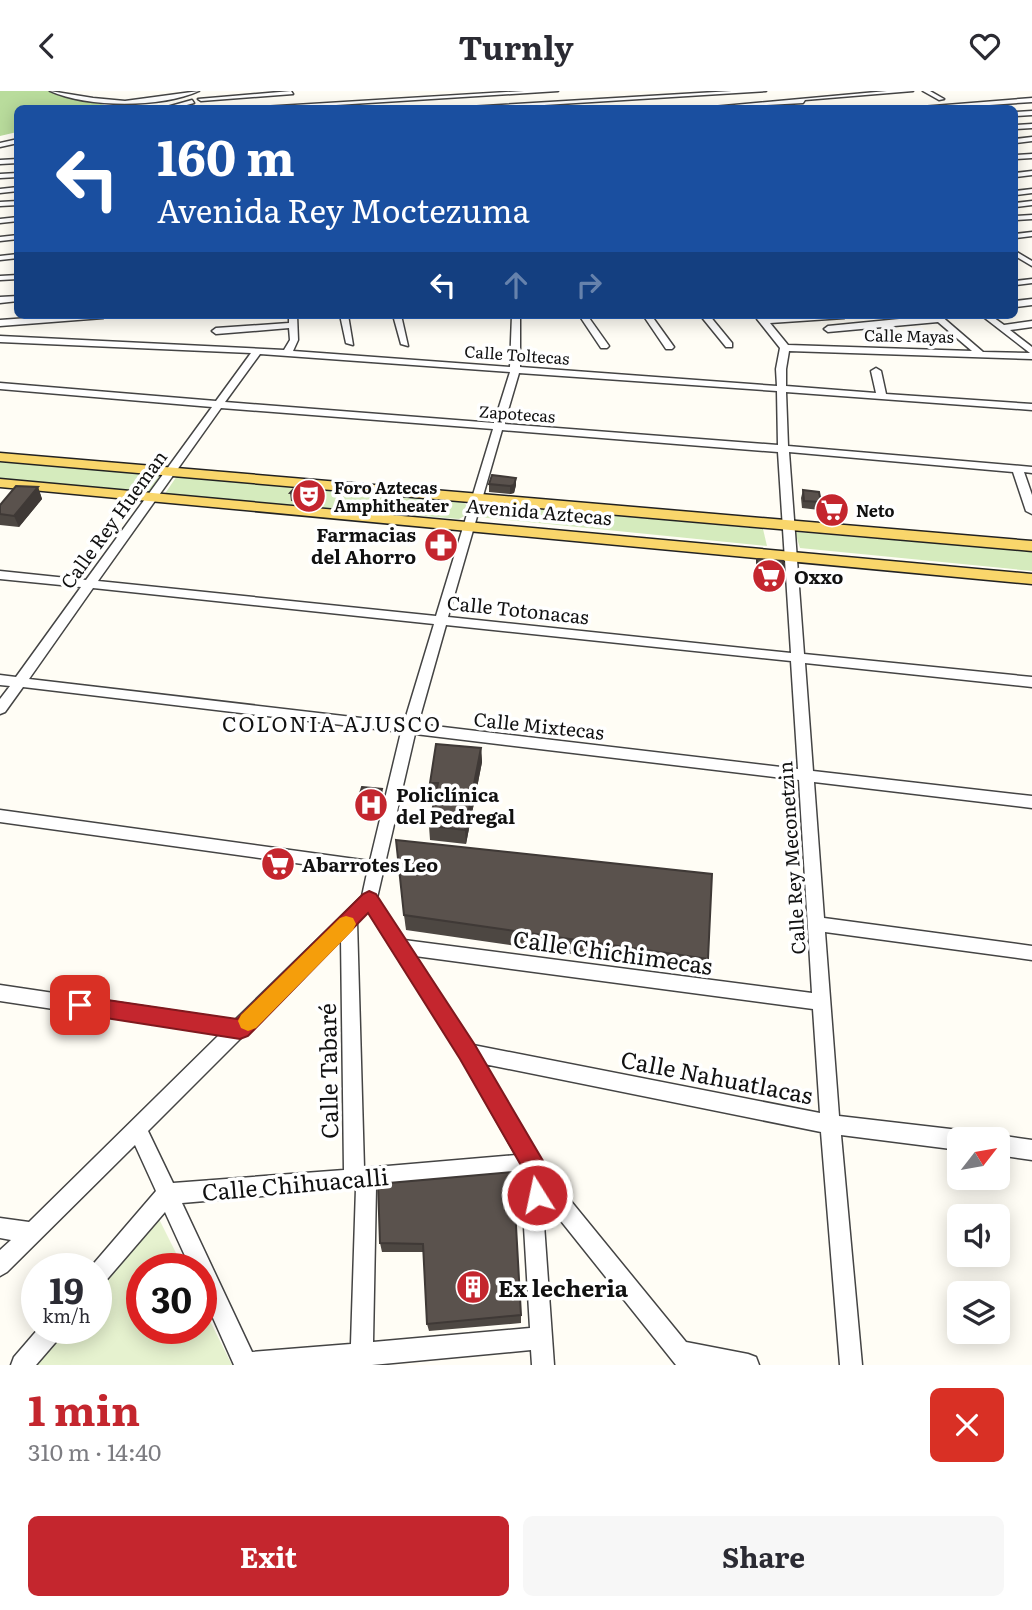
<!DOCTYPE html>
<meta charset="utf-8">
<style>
body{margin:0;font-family:Literata,serif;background:#f7f7f7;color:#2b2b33;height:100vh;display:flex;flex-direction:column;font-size:26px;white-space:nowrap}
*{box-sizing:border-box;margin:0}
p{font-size:23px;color:#7c7c81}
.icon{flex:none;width:38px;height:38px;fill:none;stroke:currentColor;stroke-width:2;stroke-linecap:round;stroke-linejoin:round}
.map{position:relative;height:1274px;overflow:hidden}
.side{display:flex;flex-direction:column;background:#fff;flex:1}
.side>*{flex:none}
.hud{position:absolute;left:14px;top:14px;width:1004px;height:214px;border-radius:10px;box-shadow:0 4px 18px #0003;background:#1a4fa0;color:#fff;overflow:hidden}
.needle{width:46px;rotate:59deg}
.buttons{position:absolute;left:947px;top:1036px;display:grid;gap:14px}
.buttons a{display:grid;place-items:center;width:63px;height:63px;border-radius:10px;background:#fff;box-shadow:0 4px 18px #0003;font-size:35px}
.speed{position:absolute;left:21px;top:1162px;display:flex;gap:14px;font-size:35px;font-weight:700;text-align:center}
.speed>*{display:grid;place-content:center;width:91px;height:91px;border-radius:50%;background:#fff;box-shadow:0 4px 18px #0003;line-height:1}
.speed small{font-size:18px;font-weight:400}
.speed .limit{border:10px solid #d22;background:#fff;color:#111}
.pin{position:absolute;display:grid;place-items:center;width:60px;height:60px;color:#fff;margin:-30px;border-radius:14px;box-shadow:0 4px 10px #0006}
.me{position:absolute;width:77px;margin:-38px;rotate:350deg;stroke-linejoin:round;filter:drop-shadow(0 0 5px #0008)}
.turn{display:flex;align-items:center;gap:24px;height:147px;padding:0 28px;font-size:32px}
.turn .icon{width:91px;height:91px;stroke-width:2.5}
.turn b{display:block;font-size:49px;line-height:60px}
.lanes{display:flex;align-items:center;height:66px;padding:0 28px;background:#0003;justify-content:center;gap:35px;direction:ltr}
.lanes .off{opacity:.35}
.round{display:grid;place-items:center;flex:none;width:74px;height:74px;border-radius:10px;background:#f7f7f7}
.headline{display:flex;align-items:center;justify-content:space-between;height:119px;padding:0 28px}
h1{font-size:42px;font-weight:700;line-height:52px;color:#c4262e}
.action{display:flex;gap:14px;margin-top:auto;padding:14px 28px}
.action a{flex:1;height:80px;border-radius:10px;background:#c4262e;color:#fff;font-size:28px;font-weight:700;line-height:80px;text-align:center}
.action a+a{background:#f7f7f7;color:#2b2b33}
header{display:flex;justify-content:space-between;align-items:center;height:91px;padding:0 28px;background:#fff;font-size:32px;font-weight:700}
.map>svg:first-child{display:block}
.green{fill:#d5ebbd}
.forest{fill:#b9dc9c}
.pitch{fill:#e6f2cf}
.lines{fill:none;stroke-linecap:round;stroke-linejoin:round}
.minor-casing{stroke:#444;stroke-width:3}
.major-casing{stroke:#222;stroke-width:3}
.minor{fill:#fff;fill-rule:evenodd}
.major{fill:#f9d66b;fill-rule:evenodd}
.wall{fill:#4d4742}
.shaded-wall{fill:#3f3936}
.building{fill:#5a524d;stroke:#3f3936;stroke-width:2}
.route{fill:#c4262e;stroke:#7f191e;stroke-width:2}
.slow{fill:#f59e0b}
.labels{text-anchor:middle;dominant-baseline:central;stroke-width:7;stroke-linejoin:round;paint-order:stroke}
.far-street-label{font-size:16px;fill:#111;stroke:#fff}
.far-poi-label{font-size:16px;font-weight:bold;fill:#111;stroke:#fff;text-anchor:start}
.street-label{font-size:19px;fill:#111;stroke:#fff}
.poi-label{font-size:19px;font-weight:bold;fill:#111;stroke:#fff;text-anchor:start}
.neighbourhood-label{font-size:21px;letter-spacing:2px;fill:#111;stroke:#fff}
.near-street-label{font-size:23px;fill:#111;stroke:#fff}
.near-poi-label{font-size:23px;font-weight:bold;fill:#111;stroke:#fff;text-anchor:start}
</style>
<header><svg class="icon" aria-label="back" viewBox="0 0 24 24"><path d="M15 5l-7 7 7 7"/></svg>Turnly<svg class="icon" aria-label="heart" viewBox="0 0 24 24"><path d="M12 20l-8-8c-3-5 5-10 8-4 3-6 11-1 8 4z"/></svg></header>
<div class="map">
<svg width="1032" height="1274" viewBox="0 0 1032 1274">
<rect width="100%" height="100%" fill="#fffdf5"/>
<g class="green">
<polygon points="0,369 163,384 148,403 0,388"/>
<polygon points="177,385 463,411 473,420 459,428 164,404"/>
<polygon points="477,412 763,438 767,455 477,426 474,420"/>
<polygon points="795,441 1032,460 1032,480 800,457"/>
</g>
<polygon class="forest" points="0,0 48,0 117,17 18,18 17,41 0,45"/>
<polygon class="pitch" points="156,1122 184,1178 142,1178 142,1237 201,1237 201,1212 232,1274 24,1274 56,1237 96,1237 96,1191"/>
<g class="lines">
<g class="minor-casing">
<g id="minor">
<path d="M 50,0 L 93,7 L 125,10 L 199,0 C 161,17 88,17 50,0 Z"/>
<polygon points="291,0 293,3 201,10 198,8"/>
<polygon points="524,0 558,0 273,18 229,18"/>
<polygon points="732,0 766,0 479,18 435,18"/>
<polygon points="887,0 913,0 805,9 803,12 691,18"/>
<polygon points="923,0 930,0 944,8 939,9"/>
<polygon points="1032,7 1032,11 932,18 896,18"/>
<polygon points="192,9 194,12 172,18 160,18"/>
<polygon points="1032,20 1032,24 1015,25 1015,21"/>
<polygon points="1032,33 1032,37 1015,38 1015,34"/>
<polygon points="1032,46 1032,50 1015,52 1015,48"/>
<polygon points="18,48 18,52 0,56 0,52"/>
<polygon points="1032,63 1032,67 1015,68 1015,64"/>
<polygon points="18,68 18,72 0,73 0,69"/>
<polygon points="1032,80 1032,84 1015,86 1015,82"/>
<polygon points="18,82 18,86 0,87 0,83"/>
<polygon points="18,96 18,100 0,102 0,98"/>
<polygon points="1032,98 1032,102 1015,104 1015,100"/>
<polygon points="18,110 18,114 0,115 0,111"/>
<polygon points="1032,110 1032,114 1015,116 1015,112"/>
<polygon points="1032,124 1032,128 1015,129 1015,125"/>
<polygon points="18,126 18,130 0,132 0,128"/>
<polygon points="1032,141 1032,145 1015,147 1015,143"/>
<polygon points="18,144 18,148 0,150 0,146"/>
<polygon points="1015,160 1032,170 1032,175 1015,165"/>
<polygon points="18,163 18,167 0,169 0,165"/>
<polygon points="18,184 18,188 0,189 0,185"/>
<polygon points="1032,188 1032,192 1015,194 1015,190"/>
<polygon points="18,205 18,210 0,212 0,206"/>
<polygon points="1032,208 1032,214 1015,216 1015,210"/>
<polygon points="70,224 107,224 103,227 0,235 0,229"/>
<path d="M 289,224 L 297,224 L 298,249 L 293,260 L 510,276 L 512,224 L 520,224 L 520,276 L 777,295 L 776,278 L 780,257 L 757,228 L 757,224 L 763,224 L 766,227 L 848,224 L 844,227 L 770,232 L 788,254 L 972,260 L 938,231 L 828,241 L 824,238 L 828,235 L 940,224 L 983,261 L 1030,262 L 981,224 L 990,224 L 1004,234 L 1032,230 L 1032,236 L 1010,239 L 1032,256 L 1032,268 L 789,260 L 786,278 L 786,295 L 876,302 L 871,280 L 876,277 L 881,280 L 886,303 L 1032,313 L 1032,319 L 786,301 L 788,355 L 1032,376 L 1032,382 L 1024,381 L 1032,404 L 1032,423 L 1026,420 L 1013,381 L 789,361 L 804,563 L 1032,586 L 1032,596 L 805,572 L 813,680 L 1032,705 L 1032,717 L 814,691 L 824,827 L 1032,855 L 1032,869 L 825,841 L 839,1025 L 959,1039 L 966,1042 L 968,1048 L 959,1048 L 959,1059 L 841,1044 L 862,1274 L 840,1274 L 821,1041 L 484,973 L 548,1082 L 686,1251 L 748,1263 L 756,1266 L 759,1274 L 676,1274 L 545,1110 L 543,1119 L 554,1274 L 532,1274 L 531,1259 L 372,1274 L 234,1274 L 201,1200 L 201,1178 L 191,1178 L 165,1121 L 103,1193 L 96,1196 L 96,1178 L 89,1178 L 156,1100 L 135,1054 L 7,1181 L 0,1185 L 0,1159 L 11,1149 L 0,1147 L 0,1127 L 29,1131 L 220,943 L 0,910 L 0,894 L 235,929 L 362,805 L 367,782 L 0,731 L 0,719 L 370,770 L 401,641 L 23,596 L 5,621 L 0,623 L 0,608 L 10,595 L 0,594 L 0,584 L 16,586 L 81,496 L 0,488 L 0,480 L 86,489 L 212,316 L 0,298 L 0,292 L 216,310 L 251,262 L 0,251 L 0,245 L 284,259 L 290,249 L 289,237 L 216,243 L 212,240 L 216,237 L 289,232 ZM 260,263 L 510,281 L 494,332 L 225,311 ZM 519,282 L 777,300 L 778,354 L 504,333 ZM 221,317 L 493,338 L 436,525 L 98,490 ZM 502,339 L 778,361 L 791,562 L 448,526 ZM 93,497 L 434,533 L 404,632 L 29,588 ZM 446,534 L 791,570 L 798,678 L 418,633 ZM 415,643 L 799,689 L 812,902 L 404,849 L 377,807 ZM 368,820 L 461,967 L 516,1064 L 364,1077 L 357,830 ZM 341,847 L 344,1079 L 173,1092 L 148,1040 ZM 415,865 L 813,918 L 820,1022 L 473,954 ZM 527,1083 L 531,1090 L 523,1119 L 530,1237 L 373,1251 L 376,1096 ZM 356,1097 L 351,1253 L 252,1261 L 182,1112 Z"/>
<polygon points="340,224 348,224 353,254 346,252"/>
<polygon points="393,224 401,224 408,255 401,253"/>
<polygon points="579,224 587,224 609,255 607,257 601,257"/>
<polygon points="643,224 651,224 674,256 672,258 666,258"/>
<polygon points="700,224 709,224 732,252 732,256 726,256"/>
<polygon points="998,1044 1032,1049 1032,1069 998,1064 998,1048 991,1048"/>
<polygon points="39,1237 64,1237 61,1245 36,1274 11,1274 14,1266"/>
</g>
</g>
<g class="major-casing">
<g id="major">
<polygon points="0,362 1032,450 1032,460 0,370"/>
<polygon points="0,388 1032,483 1032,493 0,396"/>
</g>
</g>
<use href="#minor" class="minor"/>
<use href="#major" class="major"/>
</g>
<g class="wall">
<polygon points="489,393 516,394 514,402 510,403 489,401"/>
<polygon points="321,395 322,403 320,413 291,410 290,402"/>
<polygon points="38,396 42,408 19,436 0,434 0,414"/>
<polygon points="803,399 821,411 819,419 802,417 801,407"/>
<polygon points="757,468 784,486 782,494 756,492 756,476"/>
<polygon points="481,657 482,671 466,753 430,749 429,735 435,706 432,706 430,692"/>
<polygon points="383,706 378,724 358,723 356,715"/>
<polygon points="404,824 708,868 704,882 406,839"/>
<polygon points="378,1093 521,1224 521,1232 429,1240 427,1233 424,1161 382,1161 380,1152"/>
</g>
<g class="shaded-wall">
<polygon points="516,387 516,394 514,402 510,403 510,395"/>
<polygon points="321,395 322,403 320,413 319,405"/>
<polygon points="38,396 42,408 19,436 14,425"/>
<polygon points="481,657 482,671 466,753 465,739"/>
<polygon points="382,698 383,706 378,724 377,716"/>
</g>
<g class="building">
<polygon points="492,384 516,387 514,394 510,395 489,393"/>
<polygon points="298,393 317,393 321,395 319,405 290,402"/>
<polygon points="16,395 38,396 14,425 0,423 0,414"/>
<polygon points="803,399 819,401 821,411 804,410"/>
<polygon points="757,468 783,470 784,486 757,484"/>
<polygon points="436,653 481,657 465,739 429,735 438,692 430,692"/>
<polygon points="362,696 382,698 377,716 356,715"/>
<polygon points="396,749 712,783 708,868 404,824"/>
<polygon points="513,1081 521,1224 427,1233 423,1153 380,1152 378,1093"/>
</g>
<polygon class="route" points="369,800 376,803 475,954 549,1080 553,1088 545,1112 537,1115 529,1112 526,1104 530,1090 460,968 368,822 248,945 240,948 80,923 73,920 70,914 73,907 80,905 237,928 363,803"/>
<polygon class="slow" points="346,825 353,827 356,833 353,839 256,937 248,940 241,937 238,930 241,924 340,827"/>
<defs>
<g id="theatre-disc" transform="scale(1.75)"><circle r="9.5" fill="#c4262e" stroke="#fff"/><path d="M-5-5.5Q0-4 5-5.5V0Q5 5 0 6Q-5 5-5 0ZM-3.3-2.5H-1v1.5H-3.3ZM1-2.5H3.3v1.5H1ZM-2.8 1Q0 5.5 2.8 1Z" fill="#fff"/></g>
<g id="supermarket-disc" transform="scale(1.75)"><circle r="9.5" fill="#c4262e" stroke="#fff"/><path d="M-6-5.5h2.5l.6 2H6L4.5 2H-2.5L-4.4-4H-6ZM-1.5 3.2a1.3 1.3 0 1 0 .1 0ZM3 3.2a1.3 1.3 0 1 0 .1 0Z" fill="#fff"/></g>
<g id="pharmacy-disc" transform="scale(1.75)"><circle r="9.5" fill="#c4262e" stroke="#fff"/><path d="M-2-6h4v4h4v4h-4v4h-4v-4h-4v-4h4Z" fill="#fff"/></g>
<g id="hospital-disc" transform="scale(1.75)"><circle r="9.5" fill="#c4262e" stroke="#fff"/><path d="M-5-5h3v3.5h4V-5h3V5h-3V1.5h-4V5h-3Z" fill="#fff"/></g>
<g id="building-disc" transform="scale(1.75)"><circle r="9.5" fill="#c4262e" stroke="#fff"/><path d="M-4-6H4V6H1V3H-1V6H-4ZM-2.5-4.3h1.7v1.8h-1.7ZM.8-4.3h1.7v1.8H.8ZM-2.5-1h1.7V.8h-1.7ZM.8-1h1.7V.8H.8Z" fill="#fff"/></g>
</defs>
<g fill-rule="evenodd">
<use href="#theatre-disc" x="309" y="405"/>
<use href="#supermarket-disc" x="832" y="419"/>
<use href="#pharmacy-disc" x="441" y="454"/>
<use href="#supermarket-disc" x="769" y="485"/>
<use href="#hospital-disc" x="371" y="714"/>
<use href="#supermarket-disc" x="278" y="773"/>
<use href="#building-disc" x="473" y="1196"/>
</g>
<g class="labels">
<g class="far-street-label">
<text transform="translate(909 244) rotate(1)">Calle Mayas</text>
<text transform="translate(517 263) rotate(4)">Calle Toltecas</text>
<text transform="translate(517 322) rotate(4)">Zapotecas</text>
</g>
<g class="far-poi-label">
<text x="334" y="396">Foro Aztecas<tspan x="334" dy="18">Amphitheater</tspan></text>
<text x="856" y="419">Neto</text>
</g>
<g class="street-label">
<text transform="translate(539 420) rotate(5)">Avenida Aztecas</text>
<text transform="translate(113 428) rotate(-54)">Calle Rey Hueman</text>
<text transform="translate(518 518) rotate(6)">Calle Totonacas</text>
<text transform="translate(539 634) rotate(6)">Calle Mixtecas</text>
<text transform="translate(791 767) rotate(-94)">Calle Rey Meconetzin</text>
</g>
<g class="poi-label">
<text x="416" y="443" text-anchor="end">Farmacias<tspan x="416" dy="22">del Ahorro</tspan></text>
<text x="794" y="485">Oxxo</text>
<text x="396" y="703">Policlínica<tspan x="396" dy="22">del Pedregal</tspan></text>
<text x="302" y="773">Abarrotes Leo</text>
</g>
<g class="neighbourhood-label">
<text x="332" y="631">COLONIA AJUSCO</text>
</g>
<g class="near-street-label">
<text transform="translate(613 860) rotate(8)">Calle Chichimecas</text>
<text transform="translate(327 980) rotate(-91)">Calle Tabaré</text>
<text transform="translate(717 985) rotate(11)">Calle Nahuatlacas</text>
<text transform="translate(295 1092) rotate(-5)">Calle Chihuacalli</text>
</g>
<g class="near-poi-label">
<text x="498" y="1196">Ex lecheria</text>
</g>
</g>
</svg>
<div class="buttons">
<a><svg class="needle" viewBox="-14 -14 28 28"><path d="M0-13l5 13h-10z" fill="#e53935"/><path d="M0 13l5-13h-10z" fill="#7c7c81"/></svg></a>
<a><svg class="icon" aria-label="sound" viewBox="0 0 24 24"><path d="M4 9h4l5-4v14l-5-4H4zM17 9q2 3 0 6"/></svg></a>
<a><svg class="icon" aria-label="layers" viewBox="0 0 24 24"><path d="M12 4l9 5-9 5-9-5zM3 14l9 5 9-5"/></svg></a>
</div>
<div class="speed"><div>19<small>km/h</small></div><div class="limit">30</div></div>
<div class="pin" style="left:80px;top:914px;background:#d93025"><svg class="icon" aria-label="arrive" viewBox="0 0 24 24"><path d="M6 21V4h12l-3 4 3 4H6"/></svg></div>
<svg class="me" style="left:537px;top:1104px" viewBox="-20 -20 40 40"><circle r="17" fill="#c4262e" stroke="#fff" stroke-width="3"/><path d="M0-11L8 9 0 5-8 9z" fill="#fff"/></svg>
<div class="hud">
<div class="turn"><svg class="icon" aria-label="left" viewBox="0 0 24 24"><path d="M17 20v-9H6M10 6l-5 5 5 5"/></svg><div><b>160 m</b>Avenida Rey Moctezuma</div></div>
<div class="lanes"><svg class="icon" aria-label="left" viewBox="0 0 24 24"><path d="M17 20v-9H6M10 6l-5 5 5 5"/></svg><svg class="icon off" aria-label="ahead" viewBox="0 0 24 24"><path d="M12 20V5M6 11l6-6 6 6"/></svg><svg class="icon off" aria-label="right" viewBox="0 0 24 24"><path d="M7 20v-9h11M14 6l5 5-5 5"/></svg></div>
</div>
</div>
<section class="side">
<div class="headline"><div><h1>1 min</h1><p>310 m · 14:40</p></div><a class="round" style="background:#d93025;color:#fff"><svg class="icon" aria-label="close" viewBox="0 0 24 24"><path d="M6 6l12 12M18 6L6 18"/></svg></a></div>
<div class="action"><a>Exit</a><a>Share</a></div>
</section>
